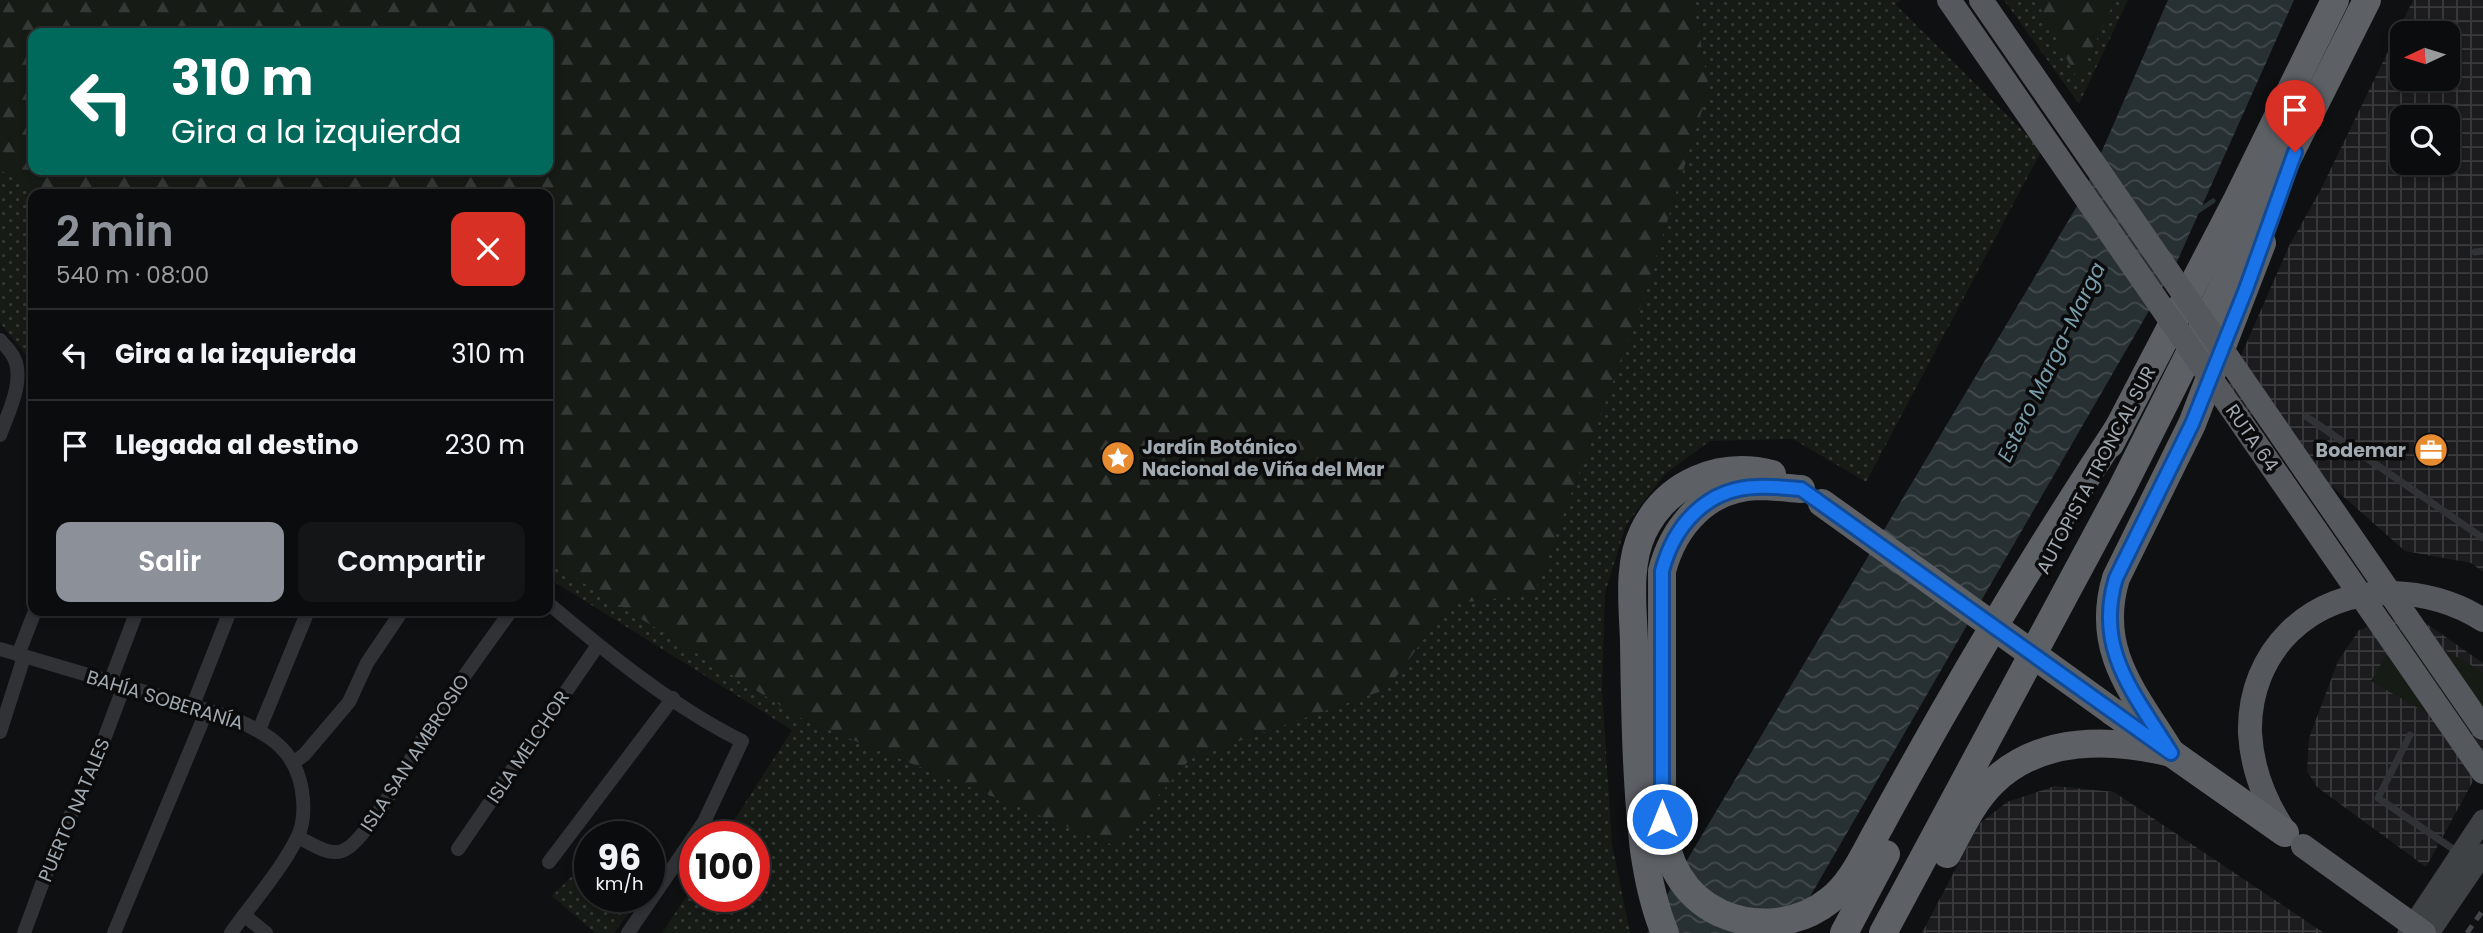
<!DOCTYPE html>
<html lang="es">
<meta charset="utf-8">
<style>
body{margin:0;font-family:Poppins,sans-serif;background:#141516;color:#f1f3f6;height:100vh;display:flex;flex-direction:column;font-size:26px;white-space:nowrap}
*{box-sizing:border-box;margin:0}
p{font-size:23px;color:#9a9b9d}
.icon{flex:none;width:38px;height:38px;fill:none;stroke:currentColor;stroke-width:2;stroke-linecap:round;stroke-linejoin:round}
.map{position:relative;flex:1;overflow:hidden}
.panel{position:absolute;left:28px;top:189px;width:525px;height:427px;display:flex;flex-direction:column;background:#0b0c0d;border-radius:14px;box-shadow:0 4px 10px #0003,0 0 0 2px #2b2c2e}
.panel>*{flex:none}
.guide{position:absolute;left:28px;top:28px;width:525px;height:147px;border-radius:14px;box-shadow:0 4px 10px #0003,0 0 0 2px #2b2c2e;background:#00695c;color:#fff;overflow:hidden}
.needle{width:46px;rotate:266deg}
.controls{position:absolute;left:2390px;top:21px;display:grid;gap:14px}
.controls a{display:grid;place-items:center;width:70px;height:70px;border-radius:14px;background:#0b0c0d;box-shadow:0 4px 10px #0003,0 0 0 2px #2b2c2e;font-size:35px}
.speed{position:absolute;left:574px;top:821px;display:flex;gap:14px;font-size:35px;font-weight:700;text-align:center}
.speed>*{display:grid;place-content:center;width:91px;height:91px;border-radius:50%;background:#0b0c0d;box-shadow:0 4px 10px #0003,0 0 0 2px #2b2c2e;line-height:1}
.speed small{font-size:18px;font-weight:400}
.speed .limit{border:10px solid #d22;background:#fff;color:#111}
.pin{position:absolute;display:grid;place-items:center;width:60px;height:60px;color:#fff;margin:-72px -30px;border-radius:50% 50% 50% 0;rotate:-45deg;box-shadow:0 0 7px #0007}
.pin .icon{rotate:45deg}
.me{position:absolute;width:77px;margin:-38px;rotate:0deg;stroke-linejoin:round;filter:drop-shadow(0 0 5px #0008)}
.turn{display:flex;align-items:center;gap:24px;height:147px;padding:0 28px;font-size:32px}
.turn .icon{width:91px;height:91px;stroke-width:2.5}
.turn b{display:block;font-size:49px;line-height:60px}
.round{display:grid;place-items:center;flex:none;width:74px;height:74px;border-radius:14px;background:#141516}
.summary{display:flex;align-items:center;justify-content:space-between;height:119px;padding:0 28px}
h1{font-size:42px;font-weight:600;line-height:52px;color:#8c9099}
.primary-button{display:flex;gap:14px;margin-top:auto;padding:14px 28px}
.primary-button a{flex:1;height:80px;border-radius:14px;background:#8c9099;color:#fff;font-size:28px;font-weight:600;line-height:80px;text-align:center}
.primary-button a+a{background:#141516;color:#f1f3f6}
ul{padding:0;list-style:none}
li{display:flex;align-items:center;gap:21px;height:91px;padding:0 28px;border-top:2px solid #2b2c2e}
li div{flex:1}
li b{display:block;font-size:26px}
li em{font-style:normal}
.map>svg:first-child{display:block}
.industrial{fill:url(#industrial-grid);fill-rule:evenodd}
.grass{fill:url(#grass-dots);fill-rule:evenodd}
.forest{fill:url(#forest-firs);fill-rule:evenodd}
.garden{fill:#161b16}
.water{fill:url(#water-waves)}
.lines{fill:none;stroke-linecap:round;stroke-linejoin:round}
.stream{stroke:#273033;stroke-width:5}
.service{stroke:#313236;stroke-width:7}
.minor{stroke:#313236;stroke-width:14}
.secondary{stroke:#3f4245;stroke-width:21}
.trunk{stroke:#55585d;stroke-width:24}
.motorway{stroke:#5d6166;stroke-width:28}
.rail{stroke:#44474a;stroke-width:5;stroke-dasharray:9 7;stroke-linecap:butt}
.trunk-bridge{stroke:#55585d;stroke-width:24}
.motorway-bridge{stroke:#5d6166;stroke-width:28}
.route-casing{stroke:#114b97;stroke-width:18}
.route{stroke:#1a73e8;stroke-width:12}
.labels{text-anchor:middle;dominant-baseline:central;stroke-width:7;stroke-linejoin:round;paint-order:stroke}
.street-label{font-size:19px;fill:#a1a9b1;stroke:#0b0b0c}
.poi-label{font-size:19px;font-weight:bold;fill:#a1a9b1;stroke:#0b0b0c;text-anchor:start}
.water-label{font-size:21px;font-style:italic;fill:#799cab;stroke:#0b0b0c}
</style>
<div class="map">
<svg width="2483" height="933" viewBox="0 0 2483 933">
<defs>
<pattern id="industrial-grid" width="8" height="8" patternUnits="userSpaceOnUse" patternTransform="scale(1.75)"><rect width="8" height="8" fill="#1c1c1e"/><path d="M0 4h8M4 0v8" fill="none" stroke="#3a3a3c"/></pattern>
<pattern id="grass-dots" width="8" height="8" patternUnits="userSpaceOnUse" patternTransform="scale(1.75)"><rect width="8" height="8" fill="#161b16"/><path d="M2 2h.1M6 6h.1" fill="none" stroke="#353936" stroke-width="1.8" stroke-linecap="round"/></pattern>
<pattern id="forest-firs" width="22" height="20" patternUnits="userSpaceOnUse" patternTransform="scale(1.75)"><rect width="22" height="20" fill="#161b16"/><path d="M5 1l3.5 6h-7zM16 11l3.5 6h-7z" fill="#353936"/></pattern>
<pattern id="water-waves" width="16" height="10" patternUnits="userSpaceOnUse" patternTransform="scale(1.75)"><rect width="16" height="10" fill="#273033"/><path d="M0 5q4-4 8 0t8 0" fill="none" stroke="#434b4e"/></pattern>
</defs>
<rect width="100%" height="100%" fill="#0f1011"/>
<g class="industrial">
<path d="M 2413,0 L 2483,0 L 2483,572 L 2471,563 L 2405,551 L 2225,392 L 2289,246 L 2321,189 ZM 2403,33 L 2448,33 L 2448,79 L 2403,79 ZM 2403,117 L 2448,117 L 2448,163 L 2403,163 Z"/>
<polygon points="2390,619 2427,624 2483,663 2483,763 2426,867 2317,787 2307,771 2309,738 2338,661 2359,630"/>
<polygon points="2055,786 2114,792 2324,933 1922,933 1979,824 2007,802"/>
</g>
<g class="grass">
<path d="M 0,0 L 1901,0 L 1895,4 L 2042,150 L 1866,482 L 1793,439 L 1710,441 L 1665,474 L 1626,525 L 1605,593 L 1602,689 L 1612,844 L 1630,933 L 662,933 L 695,883 L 695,896 L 754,896 L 754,836 L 724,836 L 792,730 L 548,578 L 548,194 L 33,194 L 33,359 L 28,357 L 0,323 ZM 33,33 L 548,33 L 548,170 L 33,170 Z"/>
<polygon points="2004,0 2128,0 2079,104"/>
<polygon points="590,858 590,896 641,896 614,933 595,933 552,896"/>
</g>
<g class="forest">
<path d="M 0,0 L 1693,0 L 1709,88 L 1637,318 L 1534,594 L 1450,604 L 1387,689 L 1191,758 L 1115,846 L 804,720 L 548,561 L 548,194 L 39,194 L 0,170 ZM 33,33 L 548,33 L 548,170 L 33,170 Z"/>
<polygon points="2036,0 2115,0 2078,80"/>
</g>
<polygon class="garden" points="2403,626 2483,672 2483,716 2470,738 2371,681"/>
<polygon class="water" points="2168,0 2294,0 2176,264 1789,933 1647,933 1674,882 2080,201"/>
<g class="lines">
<polyline class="stream" points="2195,213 2213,201"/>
<g class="service">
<polyline points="2475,252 2483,251"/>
<polyline points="2307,417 2483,538"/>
<polyline points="2410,735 2378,798 2459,853"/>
</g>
<g class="minor">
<path d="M 0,340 C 5,346 11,351 14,358 C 25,381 8,413 0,435"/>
<path d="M 548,603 C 606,652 673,707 742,741 L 704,822 L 628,933"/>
<path d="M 0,649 L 230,717 C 271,735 299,751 303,799 C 304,811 303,825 298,836 C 283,868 252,903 231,933"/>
<polyline points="18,655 35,611"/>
<polyline points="110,682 137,611"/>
<polyline points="193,705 230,611"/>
<polyline points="259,730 308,611"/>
<polyline points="0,732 24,657"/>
<polyline points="294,762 304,755 349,702 367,663 402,611"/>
<path d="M 298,837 C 310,843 328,856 342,851 C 366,844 413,754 428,730 C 454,689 483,650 511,611"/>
<polyline points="458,849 598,645"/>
<polyline points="549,862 673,698"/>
<polyline points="244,915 266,933"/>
<polyline points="24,933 56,846 94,766 124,686"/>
<polyline points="114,933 207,710"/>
</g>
<g class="secondary">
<polyline points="2408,933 2483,820"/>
<polyline points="2429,933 2483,854"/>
</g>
<path class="trunk" d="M 2286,833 C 2266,804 2252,769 2250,733 C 2248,651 2311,591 2392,593 C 2426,594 2455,602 2483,620"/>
<g class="motorway">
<polyline points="2110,444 2237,200 2335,0"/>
<path d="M 1801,489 C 1787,488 1772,486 1757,486 C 1707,488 1674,525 1662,571 L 1662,819 C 1665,859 1682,895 1720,913 C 1756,929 1799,925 1830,900 C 1853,882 1865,852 1880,826 C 1900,789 1921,752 1942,715 C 1998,617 2057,521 2119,427"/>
<polyline points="2113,712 2285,833"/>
<path d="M 2171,753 C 2135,694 2094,651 2116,578 L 2192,424 L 2262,243"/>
<path d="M 1947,854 C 1960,830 1973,801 1993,782 C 2040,736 2112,738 2171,753"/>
<path d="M 1665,933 C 1654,907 1648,878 1644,850 C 1636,782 1635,711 1634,642 C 1633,607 1627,565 1643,532 C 1667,482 1720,461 1772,474"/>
<polyline points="1844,933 1886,854"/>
<polyline points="1883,933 2122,488 2367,0"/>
</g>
<polyline class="rail" points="2467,933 2483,910"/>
<g class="trunk-bridge">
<polyline points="1949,0 2483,772"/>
<polyline points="1981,0 2483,728"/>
<polyline points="2303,846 2424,933"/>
</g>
<polyline class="motorway-bridge" points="1822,503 2113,712"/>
</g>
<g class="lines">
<g class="route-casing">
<path id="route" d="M 1662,819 L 1662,571 C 1674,525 1707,488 1757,487 C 1772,486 1787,488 1801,489 L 2171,753 C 2135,694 2094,650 2116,578 L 2192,424 L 2246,289 L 2295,152"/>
</g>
<use href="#route" class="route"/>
</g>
<defs>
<g id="office-disc" transform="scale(1.75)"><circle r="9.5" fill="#e78b31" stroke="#0b0b0c"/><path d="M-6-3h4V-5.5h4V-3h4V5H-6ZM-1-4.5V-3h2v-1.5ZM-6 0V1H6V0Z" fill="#fff"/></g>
<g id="sight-disc" transform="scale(1.75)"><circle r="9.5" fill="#e78b31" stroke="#0b0b0c"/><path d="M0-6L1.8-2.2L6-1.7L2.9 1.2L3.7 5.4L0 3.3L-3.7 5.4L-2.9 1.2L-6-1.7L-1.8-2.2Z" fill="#fff"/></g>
</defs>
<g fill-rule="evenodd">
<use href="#office-disc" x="2431" y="450"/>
<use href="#sight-disc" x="1118" y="458"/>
</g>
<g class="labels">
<g class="street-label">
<text transform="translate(2252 438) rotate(55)">RUTA 64</text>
<text transform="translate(2096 470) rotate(-62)">AUTOPISTA TRONCAL SUR</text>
<text transform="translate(165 700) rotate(17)">BAHÍA SOBERANÍA</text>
<text transform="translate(528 747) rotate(-56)">ISLA MELCHOR</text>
<text transform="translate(415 753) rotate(-57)">ISLA SAN AMBROSIO</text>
<text transform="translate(74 810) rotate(-67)">PUERTO NATALES</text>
</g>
<g class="poi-label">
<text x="1142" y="447">Jardín Botánico<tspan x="1142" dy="22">Nacional de Viña del Mar</tspan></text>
<text x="2406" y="450" text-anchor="end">Bodemar</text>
</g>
<g class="water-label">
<text transform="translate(2051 362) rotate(-64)">Estero Marga-Marga</text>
</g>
</g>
</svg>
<div class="controls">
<a><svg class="needle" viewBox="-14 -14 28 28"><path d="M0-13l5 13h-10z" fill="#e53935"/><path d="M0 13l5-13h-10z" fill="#9a9b9d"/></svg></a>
<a><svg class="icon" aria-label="search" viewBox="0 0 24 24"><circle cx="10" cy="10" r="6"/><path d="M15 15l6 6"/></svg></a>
</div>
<div class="speed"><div>96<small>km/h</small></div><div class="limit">100</div></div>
<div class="pin" style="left:2295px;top:152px;background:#d93025"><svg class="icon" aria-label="arrive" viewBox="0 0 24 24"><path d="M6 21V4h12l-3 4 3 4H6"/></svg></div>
<svg class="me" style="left:1662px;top:819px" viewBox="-20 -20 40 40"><circle r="17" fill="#1a73e8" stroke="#fff" stroke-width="3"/><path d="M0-11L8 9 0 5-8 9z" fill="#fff"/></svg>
<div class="guide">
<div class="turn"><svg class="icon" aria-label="left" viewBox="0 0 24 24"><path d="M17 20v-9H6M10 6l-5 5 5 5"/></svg><div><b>310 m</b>Gira a la izquierda</div></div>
</div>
<section class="panel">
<div class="summary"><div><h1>2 min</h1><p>540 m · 08:00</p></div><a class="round" style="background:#d93025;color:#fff"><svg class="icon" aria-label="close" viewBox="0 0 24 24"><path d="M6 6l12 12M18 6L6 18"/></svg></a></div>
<ul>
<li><svg class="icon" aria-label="left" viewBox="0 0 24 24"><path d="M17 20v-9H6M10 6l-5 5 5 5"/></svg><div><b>Gira a la izquierda</b></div><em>310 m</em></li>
<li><svg class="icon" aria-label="arrive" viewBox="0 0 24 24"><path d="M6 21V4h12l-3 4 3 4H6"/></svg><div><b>Llegada al destino</b></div><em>230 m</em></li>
</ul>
<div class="primary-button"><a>Salir</a><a>Compartir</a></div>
</section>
</div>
